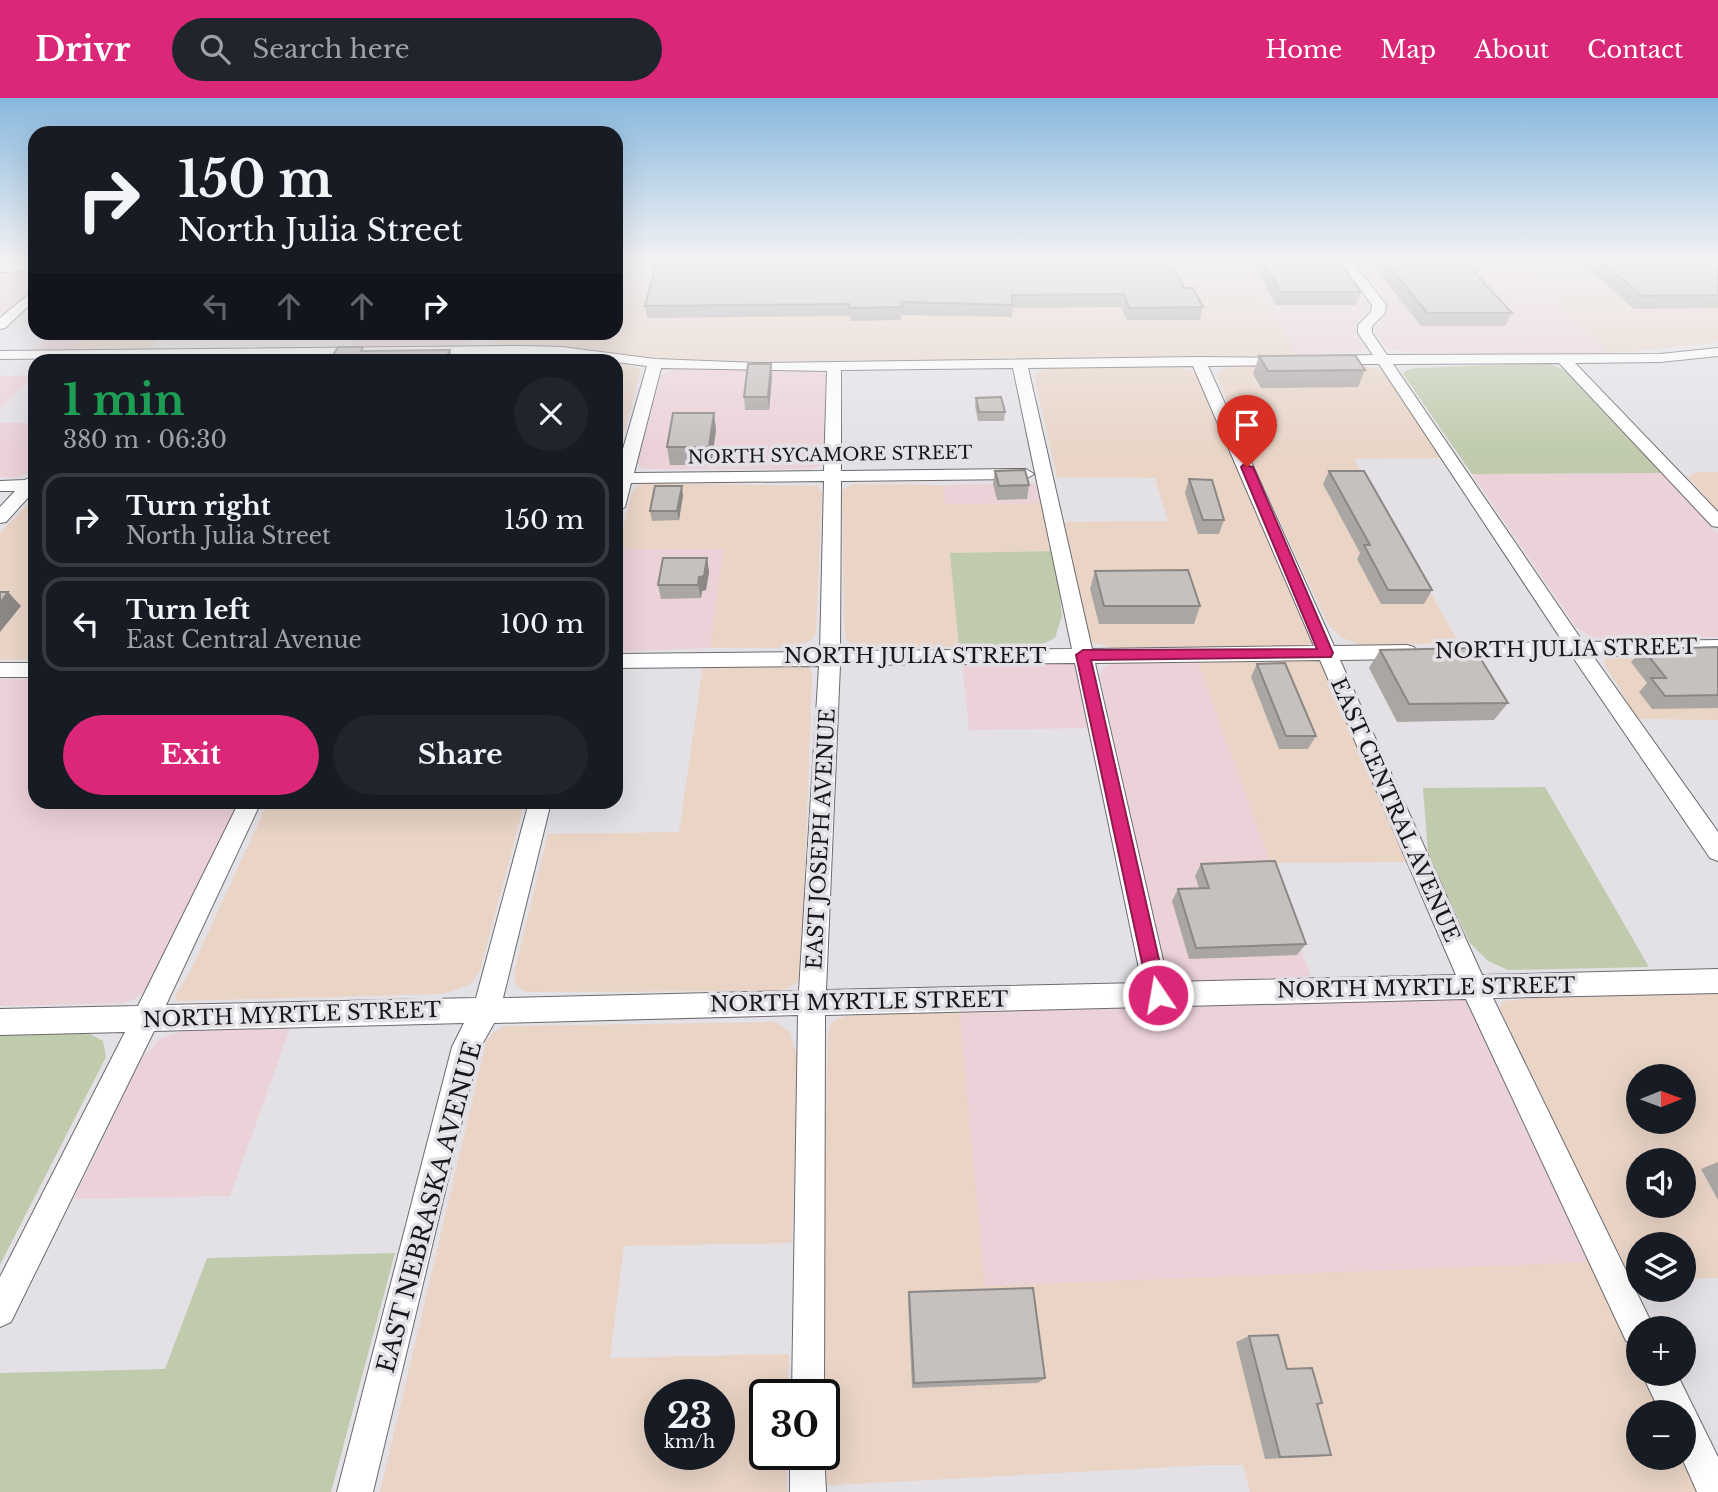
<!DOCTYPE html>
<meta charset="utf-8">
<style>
body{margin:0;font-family:"Libre Baskerville",serif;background:#20242c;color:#f1f3f6;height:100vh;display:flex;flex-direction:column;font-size:26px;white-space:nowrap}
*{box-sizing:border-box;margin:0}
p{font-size:23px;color:#9ea1a6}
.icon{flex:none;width:38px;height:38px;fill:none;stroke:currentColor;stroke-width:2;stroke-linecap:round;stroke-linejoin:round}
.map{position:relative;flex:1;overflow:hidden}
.sheet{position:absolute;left:28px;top:256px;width:595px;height:455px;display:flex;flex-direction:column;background:#171b24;border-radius:21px;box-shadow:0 7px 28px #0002}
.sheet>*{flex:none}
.top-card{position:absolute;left:28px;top:28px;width:595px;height:214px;border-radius:21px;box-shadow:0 7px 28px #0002;background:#171b24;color:#f1f3f6;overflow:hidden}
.needle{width:46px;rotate:89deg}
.tools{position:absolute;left:1626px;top:966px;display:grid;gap:14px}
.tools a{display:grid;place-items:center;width:70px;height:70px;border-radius:50%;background:#171b24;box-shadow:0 7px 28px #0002;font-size:35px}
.speed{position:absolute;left:644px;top:1281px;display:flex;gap:14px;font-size:35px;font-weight:700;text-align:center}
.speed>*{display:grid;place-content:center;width:91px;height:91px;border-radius:50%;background:#171b24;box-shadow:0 7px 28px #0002;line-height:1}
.speed small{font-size:18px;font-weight:400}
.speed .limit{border:4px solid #111;border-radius:10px;background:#fff;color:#111}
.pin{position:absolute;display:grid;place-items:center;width:60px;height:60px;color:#fff;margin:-72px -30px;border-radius:50% 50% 50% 0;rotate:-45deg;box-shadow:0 0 7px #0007}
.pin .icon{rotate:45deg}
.me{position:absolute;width:77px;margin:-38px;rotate:348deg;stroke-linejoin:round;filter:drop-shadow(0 0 5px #0008)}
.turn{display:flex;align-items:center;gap:24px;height:147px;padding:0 35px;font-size:32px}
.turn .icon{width:91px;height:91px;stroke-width:2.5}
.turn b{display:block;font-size:49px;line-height:60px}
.lanes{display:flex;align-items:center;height:66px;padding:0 35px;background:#0003;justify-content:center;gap:35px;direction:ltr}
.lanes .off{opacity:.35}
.round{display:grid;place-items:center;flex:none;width:74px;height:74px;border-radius:37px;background:#20242c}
.head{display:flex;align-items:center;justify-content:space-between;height:119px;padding:0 35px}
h1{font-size:42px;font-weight:700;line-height:52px;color:#1e9e55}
.action{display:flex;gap:14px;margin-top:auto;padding:14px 35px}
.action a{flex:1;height:80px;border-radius:42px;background:#db2777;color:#fff;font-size:28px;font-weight:700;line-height:80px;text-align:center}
.action a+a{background:#20242c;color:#f1f3f6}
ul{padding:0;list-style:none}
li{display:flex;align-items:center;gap:21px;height:94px;margin:0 14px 10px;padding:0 21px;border:4px solid #363941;border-radius:21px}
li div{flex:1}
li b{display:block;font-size:26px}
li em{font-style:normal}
header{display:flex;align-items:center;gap:42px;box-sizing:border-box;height:98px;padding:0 35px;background:#db2777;color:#fff}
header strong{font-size:33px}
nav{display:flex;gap:38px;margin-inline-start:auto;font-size:24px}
.search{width:490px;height:63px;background:#20242c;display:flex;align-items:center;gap:18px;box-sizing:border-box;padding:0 24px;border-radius:38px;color:#9ea1a6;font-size:26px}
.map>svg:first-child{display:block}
.commercial{fill:#e9d4c6;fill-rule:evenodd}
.industrial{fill:#ebd1d8}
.green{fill:#bfcbac}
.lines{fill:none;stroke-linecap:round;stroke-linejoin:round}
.minor-casing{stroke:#6c6a6f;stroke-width:2}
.minor{fill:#fff;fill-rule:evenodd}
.wall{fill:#aaa6a3}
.shaded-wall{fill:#8b8785}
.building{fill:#c6c1be;stroke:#8b8785;stroke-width:2}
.route{fill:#db2777;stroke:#8e194d;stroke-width:2}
.labels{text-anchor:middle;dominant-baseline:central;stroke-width:7;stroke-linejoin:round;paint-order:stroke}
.far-street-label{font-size:18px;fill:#181719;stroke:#e4e1e6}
.street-label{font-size:21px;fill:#181719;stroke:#e4e1e6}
.near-street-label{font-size:24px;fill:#181719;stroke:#e4e1e6}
</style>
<header>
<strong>Drivr</strong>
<div class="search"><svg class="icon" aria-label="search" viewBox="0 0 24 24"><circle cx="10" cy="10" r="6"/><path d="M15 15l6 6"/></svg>Search here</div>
<nav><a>Home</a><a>Map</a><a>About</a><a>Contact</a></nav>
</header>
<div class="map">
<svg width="1718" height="1394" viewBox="0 0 1718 1394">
<rect width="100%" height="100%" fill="#e4e1e6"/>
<g class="commercial">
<polygon points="616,162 1242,162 1296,257 718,264 681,263 570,250 499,247 494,244 496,235 616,234"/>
<polygon points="1514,162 1718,162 1718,244 1608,256"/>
<polygon points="85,235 165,235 151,249 142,252 67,252"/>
<polygon points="512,255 565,259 602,262 485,262 494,256"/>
<polygon points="616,264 641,271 616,366"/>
<polygon points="1361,267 1382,273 1442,360 1354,361 1459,545 1360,547 1341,539 1328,526 1250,360 1217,278 1220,272 1231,268"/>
<polygon points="1171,268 1189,272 1198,278 1314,541 1311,546 1301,549 1113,550 1091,544 1084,532 1063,424 1168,423 1155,380 1057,379 1034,277 1046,270"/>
<polygon points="1697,374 1718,374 1718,413 1688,379"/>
<polygon points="646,385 818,388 822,395 816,534 813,541 796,550 710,550 723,451 617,451 632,394 638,387"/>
<polygon points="853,386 943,387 945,406 1045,405 1055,453 951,455 959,549 862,550 854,548 846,541 844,526 842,392"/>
<polygon points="35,398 35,561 0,562 0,435"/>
<polygon points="1718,557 1718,622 1638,621 1604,566 1605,561 1614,558"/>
<polygon points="1316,562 1325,567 1411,764 1270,765 1198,564"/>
<polygon points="803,567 810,570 812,579 801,880 795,886 781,893 527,894 516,888 514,875 548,736 679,734 703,568"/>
<polygon points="268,704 525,704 480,872 471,886 443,896 177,903 175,897 190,874"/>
<path d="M 1718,895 L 1718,1180 L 1684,1181 L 1684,1146 L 1638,1146 L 1638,1183 L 1631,1184 L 1500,911 L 1503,903 L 1556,898 ZM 1638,978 L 1684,978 L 1684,1024 L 1638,1024 ZM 1638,1062 L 1684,1062 L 1684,1108 L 1638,1108 Z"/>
<polygon points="959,912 1596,1164 1638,1255 1638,1276 1647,1276 1665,1314 1638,1314 1638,1360 1684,1360 1702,1394 1250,1394 1243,1367 1209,1367 817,1388 817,1356 824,1356 824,1297 819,1297 828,936 831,925 844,918"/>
<path d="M 776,924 L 790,934 L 798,963 L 792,1145 L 624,1148 L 610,1260 L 789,1256 L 788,1297 L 765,1297 L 765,1356 L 787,1356 L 787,1394 L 380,1394 L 486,944 L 493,935 L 505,928 ZM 660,1297 L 719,1297 L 719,1356 L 660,1356 Z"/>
</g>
<g class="industrial">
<polygon points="1242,162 1337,162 1367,203 1367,212 1354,228 1364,249 1356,254 1296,257"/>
<polygon points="1354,162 1514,162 1608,256 1420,255 1391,252 1382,246 1374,231 1386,218 1387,204"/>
<polygon points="0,170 35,170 35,190 0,221"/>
<polygon points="358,234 475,234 475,235 470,244 459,247 357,248 352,242"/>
<polygon points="52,235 52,234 85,235 67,252 33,253"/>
<polygon points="676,271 816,272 826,276 828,281 823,363 820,368 808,371 642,371 638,365 660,279 662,276"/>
<polygon points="0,278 33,278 0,311"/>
<polygon points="0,325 35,325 35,372 17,380 0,379"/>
<polygon points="1662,375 1718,436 1718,539 1606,542 1590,538 1576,529 1472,376"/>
<polygon points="1034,385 1038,387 1045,405 945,406 943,387"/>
<polygon points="617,451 723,451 710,550 616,554"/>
<polygon points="962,563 1070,564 1080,568 1094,630 969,632"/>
<polygon points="1198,564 1311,878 1199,885 1177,879 1167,872 1161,860 1100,577 1104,569 1114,565"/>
<polygon points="0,581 35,581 35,704 240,704 152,886 137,900 123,905 0,908"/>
<polygon points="1457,897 1468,905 1596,1164 985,1188 959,912 1007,908 1255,906"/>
<polygon points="292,925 230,1098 74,1101 142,960 160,941 188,931"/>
</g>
<g class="green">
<polygon points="1548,265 1565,272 1662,375 1472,376 1403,276 1407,272 1417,270"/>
<polygon points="1055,453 1062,518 1055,540 1040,547 959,549 950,455"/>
<polygon points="1545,689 1649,869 1508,872 1488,863 1470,845 1428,756 1423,690"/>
<polygon points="88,935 103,943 106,959 0,1167 0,937"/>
<polygon points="395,1155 331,1394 0,1394 0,1275 165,1271 207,1160"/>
</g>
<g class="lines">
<g class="minor-casing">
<g id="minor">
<polygon points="1339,162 1351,162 1386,207 1385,215 1372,228 1372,235 1387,257 1660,256 1718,250 1718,258 1660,264 1575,265 1718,414 1718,429 1712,428 1559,265 1393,266 1583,544 1718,542 1718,556 1593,558 1718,734 1718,763 1710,760 1572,558 1438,558 1435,553 1438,548 1445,546 1563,544 1379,266 1330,266 1323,262 1330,258 1373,257 1358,235 1358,227 1371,214 1372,207"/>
<polygon points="35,165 35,173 0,174 0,166"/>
<polygon points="35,191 35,202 5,230 0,231 0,220"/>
<path d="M 521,248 L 562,249 L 655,261 L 758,265 L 1198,259 L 1293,260 L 1295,263 L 1288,267 L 1208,268 L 1334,548 L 1407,547 L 1414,549 L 1417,554 L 1414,559 L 1407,561 L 1340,562 L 1482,877 L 1718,871 L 1718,895 L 1493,900 L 1654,1230 L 1638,1230 L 1638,1247 L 1626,1243 L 1466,901 L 825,917 L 824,1301 L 824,1297 L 792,1297 L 798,917 L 494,925 L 479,952 L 373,1394 L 337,1394 L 452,949 L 464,925 L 154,933 L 11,1224 L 0,1229 L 0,1179 L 125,934 L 0,937 L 0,911 L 138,908 L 239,704 L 261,704 L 166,907 L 476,900 L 529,704 L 551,704 L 503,900 L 799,893 L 819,568 L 616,570 L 616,556 L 820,554 L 824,383 L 631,385 L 625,409 L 616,414 L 616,375 L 647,268 L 562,257 L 521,256 L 0,261 L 0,253 ZM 1193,268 L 1314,548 L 1092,551 L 1028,270 ZM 661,270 L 827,273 L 824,373 L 634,375 ZM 1013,270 L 1072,551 L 840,553 L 841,383 L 1026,381 L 1034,376 L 1026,371 L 841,373 L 841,272 ZM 1320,562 L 1456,877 L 1168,884 L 1095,565 ZM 1075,565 L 1142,885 L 826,892 L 840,567 Z"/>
<polygon points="35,376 35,392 6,424 0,425 0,409 15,393 0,393 0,383 25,382"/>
<rect x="0" y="565" width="35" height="14"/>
<polygon points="1642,1276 1677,1276 1718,1359 1718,1394 1697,1394 1682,1360 1684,1314 1660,1314"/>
<polygon points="824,1353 826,1394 790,1394 790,1356 824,1356"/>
</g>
</g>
<use href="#minor" class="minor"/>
</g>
<g class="wall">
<polygon points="1251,162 1338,162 1361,194 1356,207 1276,207"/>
<polygon points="1369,162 1463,162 1512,215 1505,228 1421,228"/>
<polygon points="1579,162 1718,162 1718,210 1634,211"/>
<polygon points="1146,164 1184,190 1203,209 1200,222 1127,222 1121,209 1013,210 1012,219 901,217 901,222 850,223 850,218 647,220 645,208"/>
<polygon points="1259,258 1365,272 1358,289 1261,290 1253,276"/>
<polygon points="772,279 769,312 745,312 744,299"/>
<polygon points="976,300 1005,314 1004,323 978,323 975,308"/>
<polygon points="714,315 716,332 711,367 670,367 667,349"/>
<polygon points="995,373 1029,387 1027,401 997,402 993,386"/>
<polygon points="1329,373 1432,492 1424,506 1381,506 1357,461 1360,455 1323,386"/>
<polygon points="1189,381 1224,422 1219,436 1198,436 1185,395"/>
<polygon points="683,397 679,422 652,423 650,413"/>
<polygon points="707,460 709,474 706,492 702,493 701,500 661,501 658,487"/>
<polygon points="1095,473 1200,508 1194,526 1099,526 1090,491"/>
<polygon points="1718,549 1718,610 1652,611 1639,594 1647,585 1631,564 1643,551"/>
<polygon points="1380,552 1508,605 1494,622 1397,624 1369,570"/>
<polygon points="1257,566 1316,638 1308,651 1279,651 1251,579"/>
<polygon points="1201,766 1306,846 1297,857 1189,861 1172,803 1178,791 1199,790 1195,778"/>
<polygon points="1718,1064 1718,1102 1701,1071"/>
<polygon points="909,1194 1045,1280 1038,1285 912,1290 908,1202"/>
<polygon points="1249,1238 1287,1271 1322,1305 1317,1306 1331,1357 1315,1359 1265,1361 1236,1244"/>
</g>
<g class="shaded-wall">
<polygon points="450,252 453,262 445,262"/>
<polygon points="771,266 772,279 769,312 768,299"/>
<polygon points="714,315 716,332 711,367 709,349"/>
<polygon points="682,388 683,397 679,422 677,413"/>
<polygon points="707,460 709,474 706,492 702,493 701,500 698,487 699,479"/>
<polygon points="8,494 21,508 0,534 0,505"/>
</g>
<g class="building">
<polygon points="657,162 1145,162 1146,164 1171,164 1184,190 1193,190 1203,209 1129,210 1124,196 1011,197 1013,207 901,204 902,209 850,210 849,206 645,208"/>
<polygon points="1262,162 1338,162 1361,194 1281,194"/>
<polygon points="1384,162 1463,162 1512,215 1427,215"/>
<polygon points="1600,162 1718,162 1718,197 1642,198"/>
<polygon points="338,249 363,249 361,253 450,252 445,262 330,262"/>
<polygon points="1355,257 1365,272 1268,273 1259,258"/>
<polygon points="748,266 771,266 768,299 744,299"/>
<polygon points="1001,299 1005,314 979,314 976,300"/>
<polygon points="673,315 714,315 709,349 667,349"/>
<polygon points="1025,372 1029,387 999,388 995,373"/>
<polygon points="1329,373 1364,373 1432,492 1388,492 1364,447 1370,447"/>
<polygon points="1189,381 1212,382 1224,422 1203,422"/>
<polygon points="655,388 682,388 677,413 650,413"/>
<polygon points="663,460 707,460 704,478 699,479 698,487 658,487"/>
<polygon points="1188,472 1200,508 1104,508 1095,473"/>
<polygon points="0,494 8,494 0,505"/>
<polygon points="1718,549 1718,597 1665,598 1651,580 1666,580 1643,551"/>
<polygon points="1474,550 1508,605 1409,606 1380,552"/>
<polygon points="1285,565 1316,638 1286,638 1257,566"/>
<polygon points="1275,763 1306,846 1196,850 1178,791 1209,790 1201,766"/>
<polygon points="1033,1190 1045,1280 914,1285 909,1194"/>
<polygon points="1278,1237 1287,1271 1312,1270 1322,1305 1317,1306 1331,1357 1280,1359 1249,1238"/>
</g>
<linearGradient id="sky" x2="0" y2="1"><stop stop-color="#87b8de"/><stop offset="0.45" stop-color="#f3f2f4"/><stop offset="1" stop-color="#f3f2f4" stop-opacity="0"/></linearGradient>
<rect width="1718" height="357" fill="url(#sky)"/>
<polygon class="route" points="1243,367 1253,369 1333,555 1331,559 1091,562 1167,897 1165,903 1158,905 1151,903 1149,897 1076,557 1083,552 1317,551 1241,369"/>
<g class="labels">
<g class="far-street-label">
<text transform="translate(830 357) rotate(-1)">NORTH SYCAMORE STREET</text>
</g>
<g class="street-label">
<text transform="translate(1566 551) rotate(-1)">NORTH JULIA STREET</text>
<text x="915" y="558">NORTH JULIA STREET</text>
<text transform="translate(1395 712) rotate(66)">EAST CENTRAL AVENUE</text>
<text transform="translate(821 741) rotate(-87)">EAST JOSEPH AVENUE</text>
<text transform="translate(1426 890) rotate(-1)">NORTH MYRTLE STREET</text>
<text transform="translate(859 904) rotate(-1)">NORTH MYRTLE STREET</text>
<text transform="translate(292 917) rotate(-2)">NORTH MYRTLE STREET</text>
</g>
<g class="near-street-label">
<text transform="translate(429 1109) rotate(-75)">EAST NEBRASKA AVENUE</text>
</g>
</g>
</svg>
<div class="tools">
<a><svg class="needle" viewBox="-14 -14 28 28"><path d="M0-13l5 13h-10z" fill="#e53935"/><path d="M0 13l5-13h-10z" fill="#9ea1a6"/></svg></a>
<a><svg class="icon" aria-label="sound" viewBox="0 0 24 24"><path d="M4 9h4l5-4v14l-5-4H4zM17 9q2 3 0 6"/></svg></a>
<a><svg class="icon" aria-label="layers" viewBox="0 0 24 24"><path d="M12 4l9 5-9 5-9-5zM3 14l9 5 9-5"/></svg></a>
<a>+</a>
<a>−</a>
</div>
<div class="speed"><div>23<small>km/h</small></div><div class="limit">30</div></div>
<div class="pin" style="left:1247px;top:369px;background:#d93025"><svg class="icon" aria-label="arrive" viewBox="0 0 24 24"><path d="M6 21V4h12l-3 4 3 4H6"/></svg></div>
<svg class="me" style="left:1158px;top:897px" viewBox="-20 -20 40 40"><circle r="17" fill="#db2777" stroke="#fff" stroke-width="3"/><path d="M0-11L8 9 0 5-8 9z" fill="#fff"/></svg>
<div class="top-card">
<div class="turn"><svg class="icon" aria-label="right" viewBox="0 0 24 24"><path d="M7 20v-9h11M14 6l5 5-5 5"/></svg><div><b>150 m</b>North Julia Street</div></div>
<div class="lanes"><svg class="icon off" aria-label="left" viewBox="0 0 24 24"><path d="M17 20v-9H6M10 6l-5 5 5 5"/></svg><svg class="icon off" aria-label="ahead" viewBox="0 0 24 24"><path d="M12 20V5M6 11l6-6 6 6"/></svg><svg class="icon off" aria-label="ahead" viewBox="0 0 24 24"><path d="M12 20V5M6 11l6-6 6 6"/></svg><svg class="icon" aria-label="right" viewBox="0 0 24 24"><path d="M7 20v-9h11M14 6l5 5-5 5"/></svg></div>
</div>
<section class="sheet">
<div class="head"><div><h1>1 min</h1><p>380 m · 06:30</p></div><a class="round"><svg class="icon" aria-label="close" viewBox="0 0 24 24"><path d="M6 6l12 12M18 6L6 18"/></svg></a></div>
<ul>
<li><svg class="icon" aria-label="right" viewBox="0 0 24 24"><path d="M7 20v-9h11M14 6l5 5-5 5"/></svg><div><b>Turn right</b><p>North Julia Street</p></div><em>150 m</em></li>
<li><svg class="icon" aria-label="left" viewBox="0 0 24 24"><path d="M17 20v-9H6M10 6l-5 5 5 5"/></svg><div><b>Turn left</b><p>East Central Avenue</p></div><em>100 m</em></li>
</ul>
<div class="action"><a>Exit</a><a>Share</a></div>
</section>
</div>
